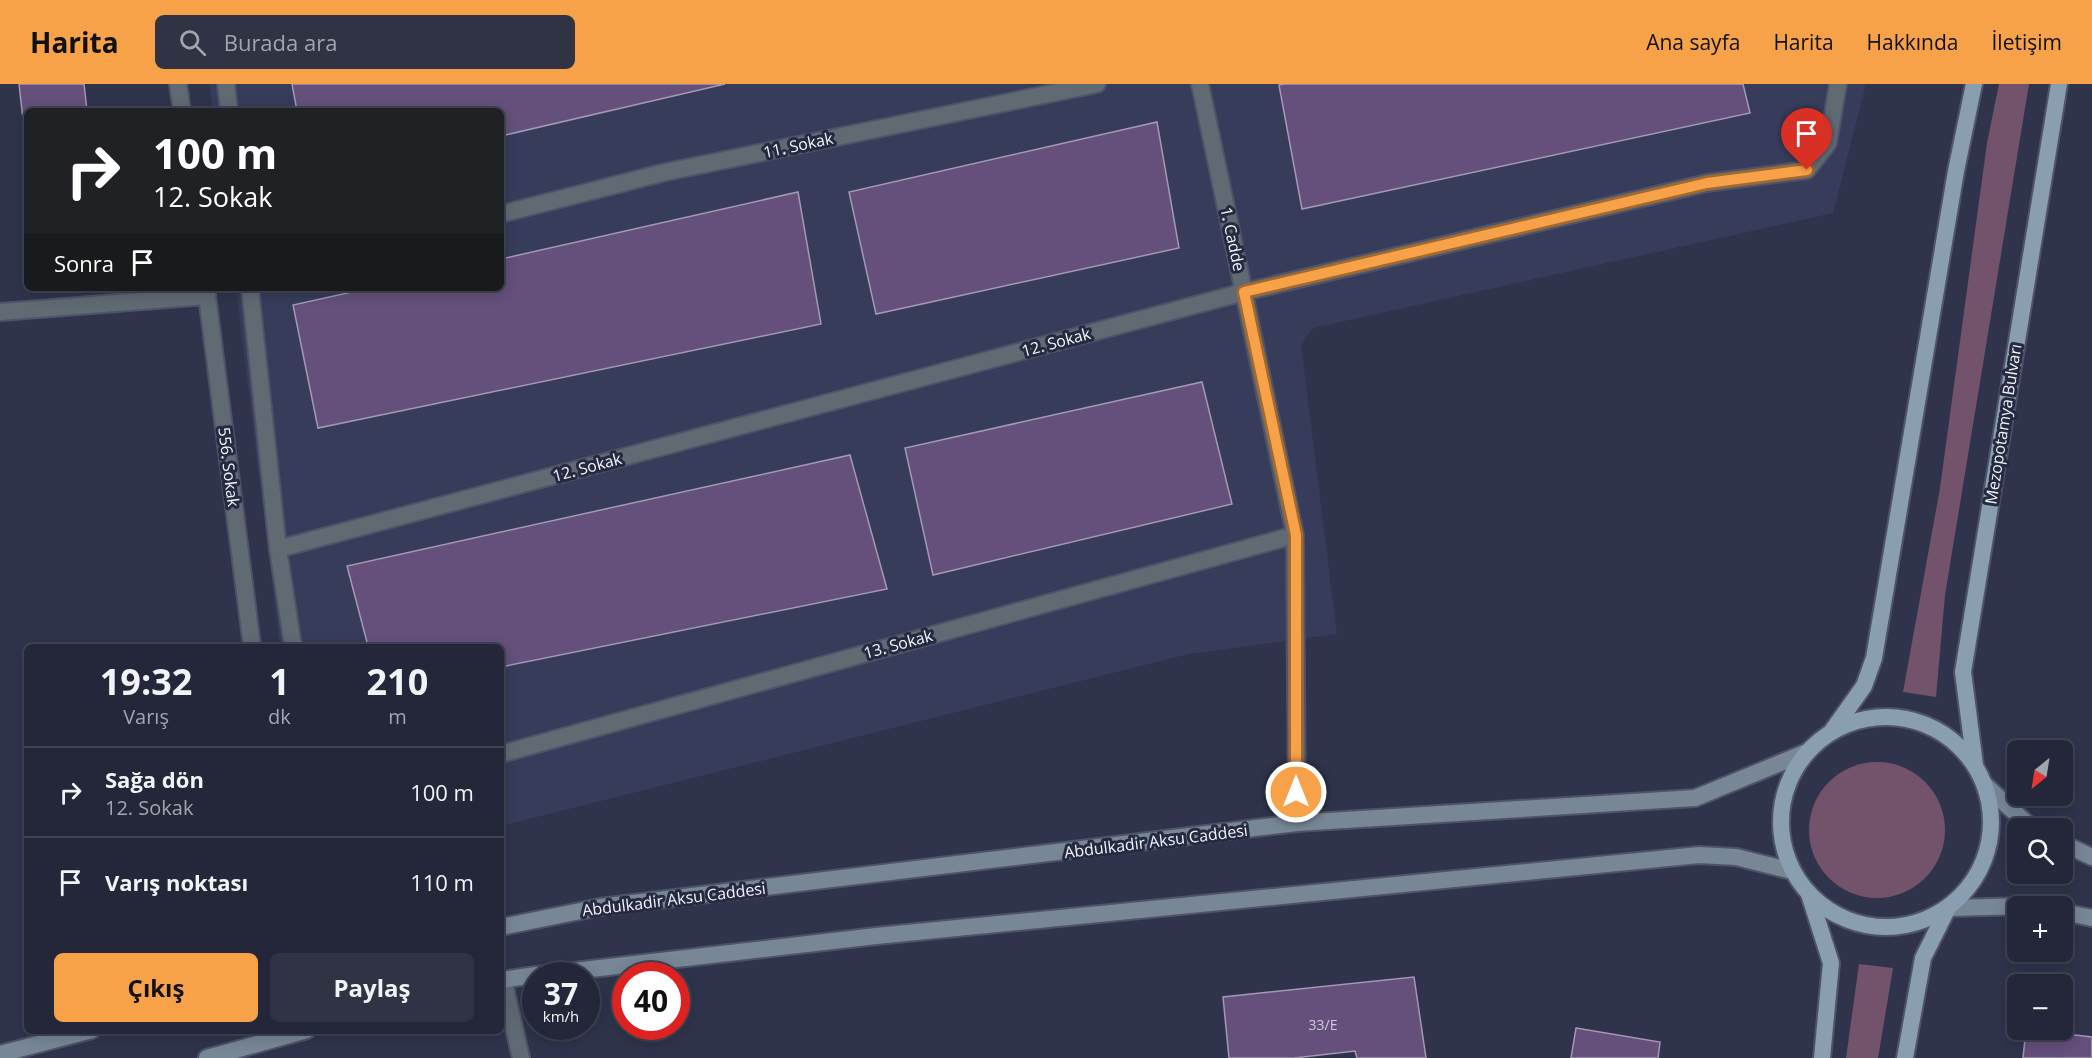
<!DOCTYPE html>
<html lang="tr">
<meta charset="utf-8">
<style>
body{margin:0;font-family:"Open Sans",sans-serif;background:#2f3344;color:#f1f3f6;height:100vh;display:flex;flex-direction:column;font-size:22px;white-space:nowrap}
*{box-sizing:border-box;margin:0}
p{font-size:20px;color:#a3a5ae}
.icon{flex:none;width:33px;height:33px;fill:none;stroke:currentColor;stroke-width:2;stroke-linecap:round;stroke-linejoin:round}
.map{position:relative;flex:1;overflow:hidden}
.side{position:absolute;left:24px;top:560px;width:480px;height:390px;display:flex;flex-direction:column;background:#232739;border-radius:9px;box-shadow:0 3px 15px #0003,0 0 0 2px #404453}
.side>*{flex:none}
.guide{position:absolute;left:24px;top:24px;width:480px;height:183px;border-radius:9px;box-shadow:0 3px 15px #0003,0 0 0 2px #404453;background:#202124;color:#fff;overflow:hidden}
.needle{width:39px;rotate:210deg}
.controls{position:absolute;left:2007px;top:656px;display:grid;gap:12px}
.controls a{display:grid;place-items:center;width:66px;height:66px;border-radius:9px;background:#232739;box-shadow:0 3px 15px #0003,0 0 0 2px #404453;font-size:30px}
.speed{position:absolute;left:522px;top:878px;display:flex;gap:12px;font-size:30px;font-weight:700;text-align:center}
.speed>*{display:grid;place-content:center;width:78px;height:78px;border-radius:50%;background:#232739;box-shadow:0 3px 15px #0003,0 0 0 2px #404453;line-height:1}
.speed small{font-size:15px;font-weight:400}
.speed .limit{border:9px solid #d22;background:#fff;color:#111}
.pin{position:absolute;display:grid;place-items:center;width:51px;height:51px;color:#fff;margin:-62px -26px;border-radius:50% 50% 50% 0;rotate:-45deg;box-shadow:0 0 6px #0007}
.pin .icon{rotate:45deg}
.me{position:absolute;width:66px;margin:-33px;rotate:0deg;stroke-linejoin:round;filter:drop-shadow(0 0 4px #0008)}
.turn{display:flex;align-items:center;gap:21px;height:126px;padding:0 30px;font-size:27px}
.turn .icon{width:78px;height:78px;stroke-width:2.5}
.turn b{display:block;font-size:42px;line-height:51px}
.then{display:flex;align-items:center;height:57px;padding:0 30px;background:#0003;gap:12px;font-size:22px}
.eta{display:flex;justify-content:space-evenly;align-items:center;height:102px;text-align:center}
.eta b{font-size:36px;font-weight:700;line-height:42px}
.button{display:flex;gap:12px;margin-top:auto;padding:12px 30px}
.button a{flex:1;height:69px;border-radius:9px;background:#f7a149;color:#111;font-size:24px;font-weight:700;line-height:69px;text-align:center}
.button a+a{background:#2f3344;color:#f1f3f6}
ul{padding:0;list-style:none}
li{display:flex;align-items:center;gap:18px;height:90px;padding:0 30px;border-top:2px solid #404453}
li div{flex:1}
li b{display:block;font-size:22px}
li em{font-style:normal}
header{display:flex;align-items:center;gap:36px;box-sizing:border-box;height:84px;padding:0 30px;background:#f7a149;color:#111}
header strong{font-size:28px}
nav{display:flex;gap:33px;margin-inline-start:auto;font-size:21px}
.search{width:420px;height:54px;background:#2f3344;display:flex;align-items:center;gap:15px;box-sizing:border-box;padding:0 21px;border-radius:9px;color:#a3a5ae;font-size:22px}
.map>svg:first-child{display:block}
.built{fill:#363c5a}
.green{fill:#72536b}
.building{fill:#64507b;stroke:#a498b4;stroke-width:1.5}
.lines{fill:none;stroke-linecap:round;stroke-linejoin:round}
.service-casing{stroke:#4e5368;stroke-width:20}
.minor-casing{stroke:#4e5368;stroke-width:20}
.tertiary-casing{stroke:#4e5368;stroke-width:20}
.secondary-casing{stroke:#4e5368;stroke-width:20}
.primary-casing{stroke:#4e5368;stroke-width:20}
.service{stroke:#606a73;stroke-width:16}
.minor{stroke:#606a73;stroke-width:16}
.tertiary{stroke:#606a73;stroke-width:16}
.secondary{stroke:#778796;stroke-width:16}
.primary{stroke:#899eb0;stroke-width:16}
.route-casing{stroke:#a1692f;stroke-width:15}
.route{stroke:#f7a149;stroke-width:10}
.labels{text-anchor:middle;dominant-baseline:central;stroke-width:6;stroke-linejoin:round;paint-order:stroke}
.number-label{font-size:14px;fill:#cecbdc}
.street-label{font-size:16px;fill:#f2f4fd;stroke:#252a41}
</style>
<header>
<strong>Harita</strong>
<div class="search"><svg class="icon" aria-label="search" viewBox="0 0 24 24"><circle cx="10" cy="10" r="6"/><path d="M15 15l6 6"/></svg>Burada ara</div>
<nav><a>Ana sayfa</a><a>Harita</a><a>Hakkında</a><a>İletişim</a></nav>
</header>
<div class="map">
<svg width="2092" height="974" viewBox="0 0 2092 974">
<rect width="100%" height="100%" fill="#2f344c"/>
<polygon class="built" points="209,0 1866,0 1833,129 1313,244 1301,261 1337,550 1189,570 501,742 501,562 280,562 236,204 501,204 501,27 213,27"/>
<g class="green">
<polygon points="1999,0 2029,0 1945,511 1936,613 1903,608 1940,404 1987,59"/>
<circle cx="1877" cy="746" r="68"/>
<polygon points="1859,880 1893,884 1878,974 1846,974"/>
</g>
<g class="building">
<polygon points="19,0 84,0 87,27 27,27 27,71"/>
<polygon points="292,0 725,0 501,52 501,27 297,27"/>
<polygon points="1284,0 1743,0 1750,29 1302,125 1279,1"/>
<polygon points="1157,38 1179,164 876,230 849,108"/>
<polygon points="798,108 821,240 318,344 293,221 370,204 501,204 501,175"/>
<polygon points="1202,298 1232,420 933,491 905,364"/>
<polygon points="850,371 887,505 501,583 501,562 368,562 347,482"/>
<polygon points="1414,893 1426,974 1357,974 1355,967 1294,974 1229,974 1223,913"/>
<polygon points="1576,944 1660,958 1658,974 1571,974"/>
<polygon points="2026,945 2092,953 2092,974 2023,974"/>
</g>
<g class="lines">
<g class="service-casing">
<g id="service">
<polyline points="226,0 229,27"/>
<polyline points="501,130 666,88 1097,0"/>
<polyline points="250,204 278,465 293,562"/>
<polyline points="278,465 1244,208 1707,99 1807,86 1828,59 1838,0"/>
<polyline points="501,670 1295,451"/>
</g>
</g>
<g class="minor-casing">
<g id="minor">
<polyline points="178,0 182,27"/>
<polyline points="206,204 252,562"/>
<polyline points="0,228 207,212"/>
<polyline points="503,895 521,974"/>
</g>
</g>
<g class="tertiary-casing">
<polyline id="tertiary" points="1200,0 1295,451 1297,739"/>
</g>
<g class="secondary-casing">
<g id="secondary">
<polyline points="1985,701 2032,744"/>
<polyline points="2062,759 2092,773"/>
<polyline points="1948,824 2028,822"/>
<polyline points="2062,828 2092,834"/>
<polyline points="501,843 600,823 1297,739 1695,714 1807,668"/>
<polyline points="539,891 876,852 1699,771 1736,773 1792,787"/>
<polyline points="501,896 536,891"/>
<polyline points="0,970 92,946"/>
<polyline points="207,974 307,946"/>
</g>
</g>
<g class="primary-casing">
<g id="primary">
<circle cx="1886" cy="738" r="105"/>
<polyline points="1832,647 1864,602 1874,574 1956,87 1974,0"/>
<polyline points="1975,681 1963,588 2059,0"/>
<polyline points="1809,810 1831,879 1822,974"/>
<polyline points="1905,974 1923,874 1948,824"/>
</g>
</g>
<use href="#service" class="service"/>
<use href="#minor" class="minor"/>
<use href="#tertiary" class="tertiary"/>
<use href="#secondary" class="secondary"/>
<use href="#primary" class="primary"/>
</g>
<g class="lines">
<g class="route-casing">
<polyline id="route" points="1296,708 1296,451 1244,208 1707,99 1807,86"/>
</g>
<use href="#route" class="route"/>
</g>
<g class="labels">
<g class="number-label">
<text x="1323" y="940">33/E</text>
</g>
<g class="street-label">
<text transform="translate(798 61) rotate(-12)">11. Sokak</text>
<text transform="translate(1233 155) rotate(78)">1. Cadde</text>
<text transform="translate(1056 258) rotate(-15)">12. Sokak</text>
<text transform="translate(2003 340) rotate(-81)">Mezopotamya Bulvarı</text>
<text transform="translate(229 383) rotate(83)">556. Sokak</text>
<text transform="translate(587 383) rotate(-15)">12. Sokak</text>
<text transform="translate(898 560) rotate(-15)">13. Sokak</text>
<text transform="translate(1156 757) rotate(-7)">Abdulkadir Aksu Caddesi</text>
<text transform="translate(674 815) rotate(-7)">Abdulkadir Aksu Caddesi</text>
</g>
</g>
</svg>
<div class="controls">
<a><svg class="needle" viewBox="-14 -14 28 28"><path d="M0-13l5 13h-10z" fill="#e53935"/><path d="M0 13l5-13h-10z" fill="#a3a5ae"/></svg></a>
<a><svg class="icon" aria-label="search" viewBox="0 0 24 24"><circle cx="10" cy="10" r="6"/><path d="M15 15l6 6"/></svg></a>
<a>+</a>
<a>−</a>
</div>
<div class="speed"><div>37<small>km/h</small></div><div class="limit">40</div></div>
<div class="pin" style="left:1807px;top:86px;background:#d93025"><svg class="icon" aria-label="arrive" viewBox="0 0 24 24"><path d="M6 21V4h12l-3 4 3 4H6"/></svg></div>
<svg class="me" style="left:1296px;top:708px" viewBox="-20 -20 40 40"><circle r="17" fill="#f7a149" stroke="#fff" stroke-width="3"/><path d="M0-11L8 9 0 5-8 9z" fill="#fff"/></svg>
<div class="guide">
<div class="turn"><svg class="icon" aria-label="right" viewBox="0 0 24 24"><path d="M7 20v-9h11M14 6l5 5-5 5"/></svg><div><b>100 m</b>12. Sokak</div></div>
<div class="then">Sonra<svg class="icon" aria-label="arrive" viewBox="0 0 24 24"><path d="M6 21V4h12l-3 4 3 4H6"/></svg></div>
</div>
<section class="side">
<div class="eta">
<div><b>19:32</b><p>Varış</p></div>
<div><b>1</b><p>dk</p></div>
<div><b>210</b><p>m</p></div>
</div>
<ul>
<li><svg class="icon" aria-label="right" viewBox="0 0 24 24"><path d="M7 20v-9h11M14 6l5 5-5 5"/></svg><div><b>Sağa dön</b><p>12. Sokak</p></div><em>100 m</em></li>
<li><svg class="icon" aria-label="arrive" viewBox="0 0 24 24"><path d="M6 21V4h12l-3 4 3 4H6"/></svg><div><b>Varış noktası</b></div><em>110 m</em></li>
</ul>
<div class="button"><a>Çıkış</a><a>Paylaş</a></div>
</section>
</div>
